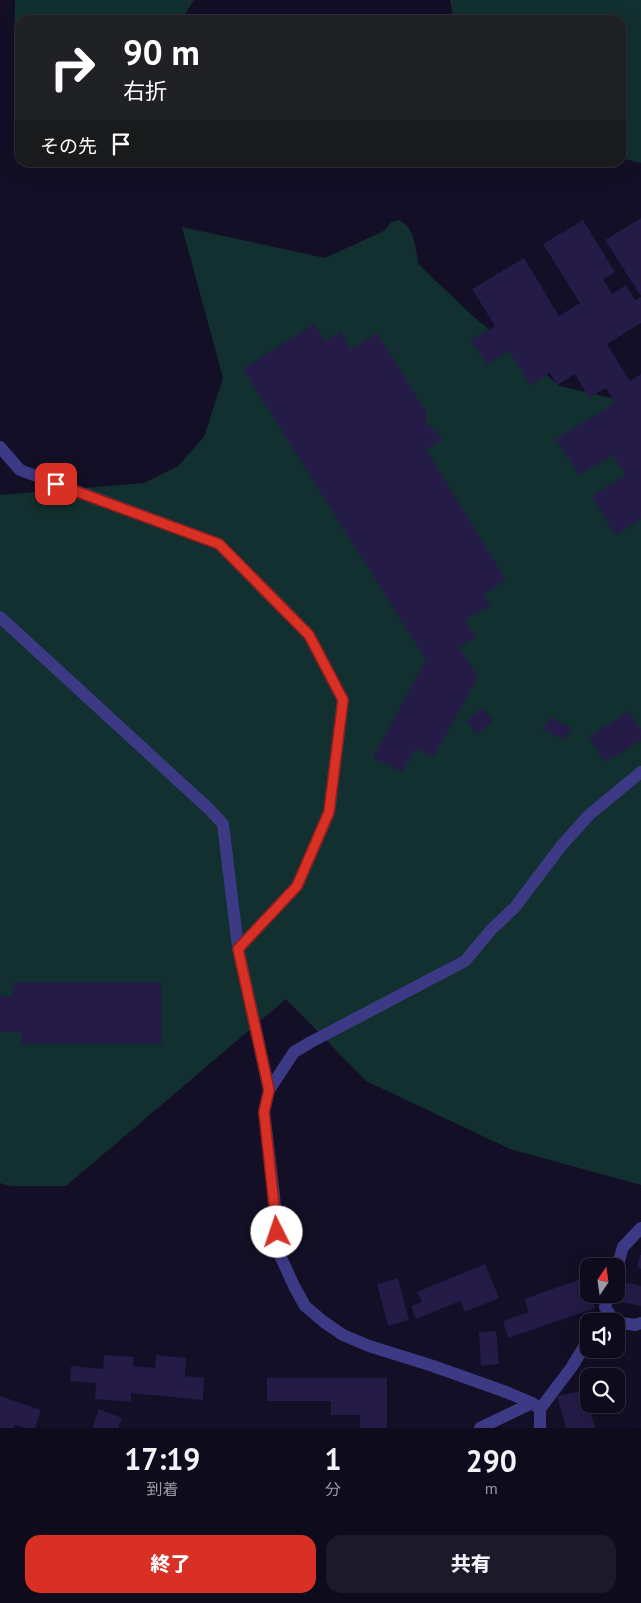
<!DOCTYPE html>
<html lang="ja">
<meta charset="utf-8">
<style>
body{margin:0;font-family:"PT Sans","Noto Sans JP",sans-serif;background:#1c1929;color:#f1f3f6;height:100vh;display:flex;flex-direction:column;font-size:19px;white-space:nowrap}
*{box-sizing:border-box;margin:0}
p{font-size:16px;color:#9b9ba3}
.icon{flex:none;width:28px;height:28px;fill:none;stroke:currentColor;stroke-width:2;stroke-linecap:round;stroke-linejoin:round}
.map{position:relative;height:1428px;overflow:hidden}
.panel{display:flex;flex-direction:column;background:#0e0b1c;flex:1}
.panel>*{flex:none}
.top-card{position:absolute;left:15px;top:15px;width:611px;height:152px;border-radius:15px;box-shadow:0 5px 20px #0002,0 0 0 1px #2e2b3b;background:#202124;color:#fff;overflow:hidden}
.needle{width:32px;rotate:13deg}
.controls{position:absolute;left:580px;top:1258px;display:grid;gap:10px}
.controls a{display:grid;place-items:center;width:45px;height:45px;border-radius:10px;background:#0e0b1c;box-shadow:0 5px 20px #0002,0 0 0 1px #2e2b3b;font-size:25px}
.pin{position:absolute;display:grid;place-items:center;width:42px;height:42px;color:#fff;margin:-21px;border-radius:10px;box-shadow:0 2px 8px #0006}
.me{position:absolute;width:55px;margin:-28px;rotate:356deg;stroke-linejoin:round;filter:drop-shadow(0 0 4px #0008)}
.turn{display:flex;align-items:center;gap:18px;height:105px;padding:0 25px;font-size:22px}
.turn .icon{width:65px;height:65px;stroke-width:2.5}
.turn b{display:block;font-size:35px;line-height:42px}
.then{display:flex;align-items:center;height:48px;padding:0 25px;background:#0003;gap:10px;font-size:19px}
.eta{display:flex;justify-content:space-evenly;align-items:center;height:85px;text-align:center}
.eta b{font-size:30px;font-weight:800;line-height:35px}
.primary-button{display:flex;gap:10px;margin-top:auto;padding:10px 25px}
.primary-button a{flex:1;height:58px;border-radius:15px;background:#d93025;color:#fff;font-size:20px;font-weight:800;line-height:58px;text-align:center}
.primary-button a+a{background:#1c1929;color:#f1f3f6}
.map>svg:first-child{display:block}
.green{fill:#12302f}
.building{fill:#241b47}
.lines{fill:none;stroke-linecap:round;stroke-linejoin:round}
.minor{stroke:#3d3a85;stroke-width:12}
.route-casing{stroke:#8d1f18;stroke-width:12}
.route{stroke:#d93025;stroke-width:9}
</style>
<div class="map">
<svg width="641" height="1428" viewBox="0 0 641 1428">
<rect width="100%" height="100%" fill="#130f26"/>
<g class="green">
<polygon points="15,0 194,0 186,13 177,20 20,20 20,87 14,98"/>
<polygon points="450,0 641,0 641,163 621,158 621,20 454,20"/>
<path d="M 398,220 C 400,221 403,222 405,224 C 414,231 417,253 418,264 L 474,317 L 560,386 L 641,405 L 641,1185 L 510,1149 L 366,1081 L 286,999 L 66,1186 L 9,1186 L 0,1183 L 0,495 L 144,483 L 178,466 L 204,437 L 223,378 L 182,227 L 325,258 L 373,236 L 385,230 L 390,223 Z"/>
</g>
<g class="building">
<polygon points="641,218 641,296 605,240"/>
<polygon points="583,220 615,272 603,279 612,294 626,285 635,300 641,297 641,323 607,344 630,381 641,374 641,519 615,535 592,496 626,475 613,455 579,475 556,439 615,403 606,388 589,398 575,374 557,385 550,373 530,385 509,351 487,364 471,340 495,326 472,289 524,258 559,316 580,303 543,244"/>
<polygon points="314,324 325,341 340,331 351,349 377,333 427,413 426,422 443,439 426,449 506,580 484,594 491,605 465,620 476,637 459,647 478,677 433,758 416,748 402,772 373,757 426,660 243,369"/>
<polygon points="483,708 493,721 477,734 466,721"/>
<polygon points="629,711 641,730 641,740 605,762 589,737"/>
<polygon points="550,717 571,728 564,740 543,729"/>
<polygon points="13,982 161,982 162,1044 21,1044 21,1032 0,1032 0,996 12,996"/>
<polygon points="640,1255 641,1255 641,1269 637,1268"/>
<polygon points="485,1264 499,1298 465,1312 460,1301 416,1319 411,1306 422,1302 417,1292"/>
<polygon points="398,1278 409,1320 388,1326 377,1284"/>
<polygon points="584,1278 595,1308 508,1338 503,1321 529,1312 524,1299"/>
<polygon points="624,1282 641,1286 641,1306 620,1302"/>
<polygon points="496,1331 499,1364 481,1366 479,1332"/>
<polygon points="104,1355 134,1357 133,1366 155,1368 156,1355 186,1358 185,1376 204,1378 203,1400 131,1393 131,1402 95,1399 96,1383 70,1381 71,1366 103,1369"/>
<polygon points="267,1378 387,1378 387,1428 360,1428 360,1415 331,1415 331,1401 267,1401"/>
<polygon points="585,1390 595,1428 566,1428 557,1396"/>
<polygon points="0,1396 41,1410 35,1428 25,1428 15,1425 14,1428 0,1428"/>
<polygon points="99,1409 122,1418 118,1428 92,1428"/>
</g>
<g class="lines">
<g class="minor">
<polyline points="0,447 20,470 219,544 309,635 343,700 329,813 297,886 238,949"/>
<polyline points="0,617 209,809 223,824 238,947 269,1090"/>
<polyline points="616,1271 623,1247 641,1228"/>
<polyline points="609,1294 605,1307 614,1321"/>
<polyline points="616,1322 635,1325 641,1323"/>
<polyline points="540,1409 532,1403 506,1392 433,1366 369,1346 343,1335 324,1322 305,1306 294,1286 278,1251 274,1195 264,1112 269,1090 294,1052 311,1042 465,961 491,930 515,907 562,845 589,815 641,772"/>
<polyline points="480,1428 532,1403"/>
<polyline points="540,1428 540,1409 571,1368 589,1339"/>
</g>
</g>
<g class="lines">
<g class="route-casing">
<polyline id="route" points="56,484 219,544 309,635 343,700 329,812 297,886 238,949 269,1090 264,1112 277,1232"/>
</g>
<use href="#route" class="route"/>
</g>
</svg>
<div class="controls">
<a><svg class="needle" viewBox="-14 -14 28 28"><path d="M0-13l5 13h-10z" fill="#e53935"/><path d="M0 13l5-13h-10z" fill="#9b9ba3"/></svg></a>
<a><svg class="icon" aria-label="sound" viewBox="0 0 24 24"><path d="M4 9h4l5-4v14l-5-4H4zM17 9q2 3 0 6"/></svg></a>
<a><svg class="icon" aria-label="search" viewBox="0 0 24 24"><circle cx="10" cy="10" r="6"/><path d="M15 15l6 6"/></svg></a>
</div>
<div class="pin" style="left:56px;top:484px;background:#d93025"><svg class="icon" aria-label="arrive" viewBox="0 0 24 24"><path d="M6 21V4h12l-3 4 3 4H6"/></svg></div>
<svg class="me" style="left:277px;top:1232px" viewBox="-20 -20 40 40"><circle r="19" fill="#fff"/><path d="M0-13L10 11 0 6-10 11z" fill="#d93025"/></svg>
<div class="top-card">
<div class="turn"><svg class="icon" aria-label="right" viewBox="0 0 24 24"><path d="M7 20v-9h11M14 6l5 5-5 5"/></svg><div><b>90 m</b>右折</div></div>
<div class="then">その先<svg class="icon" aria-label="arrive" viewBox="0 0 24 24"><path d="M6 21V4h12l-3 4 3 4H6"/></svg></div>
</div>
</div>
<section class="panel">
<div class="eta">
<div><b>17:19</b><p>到着</p></div>
<div><b>1</b><p>分</p></div>
<div><b>290</b><p>m</p></div>
</div>
<div class="primary-button"><a>終了</a><a>共有</a></div>
</section>
